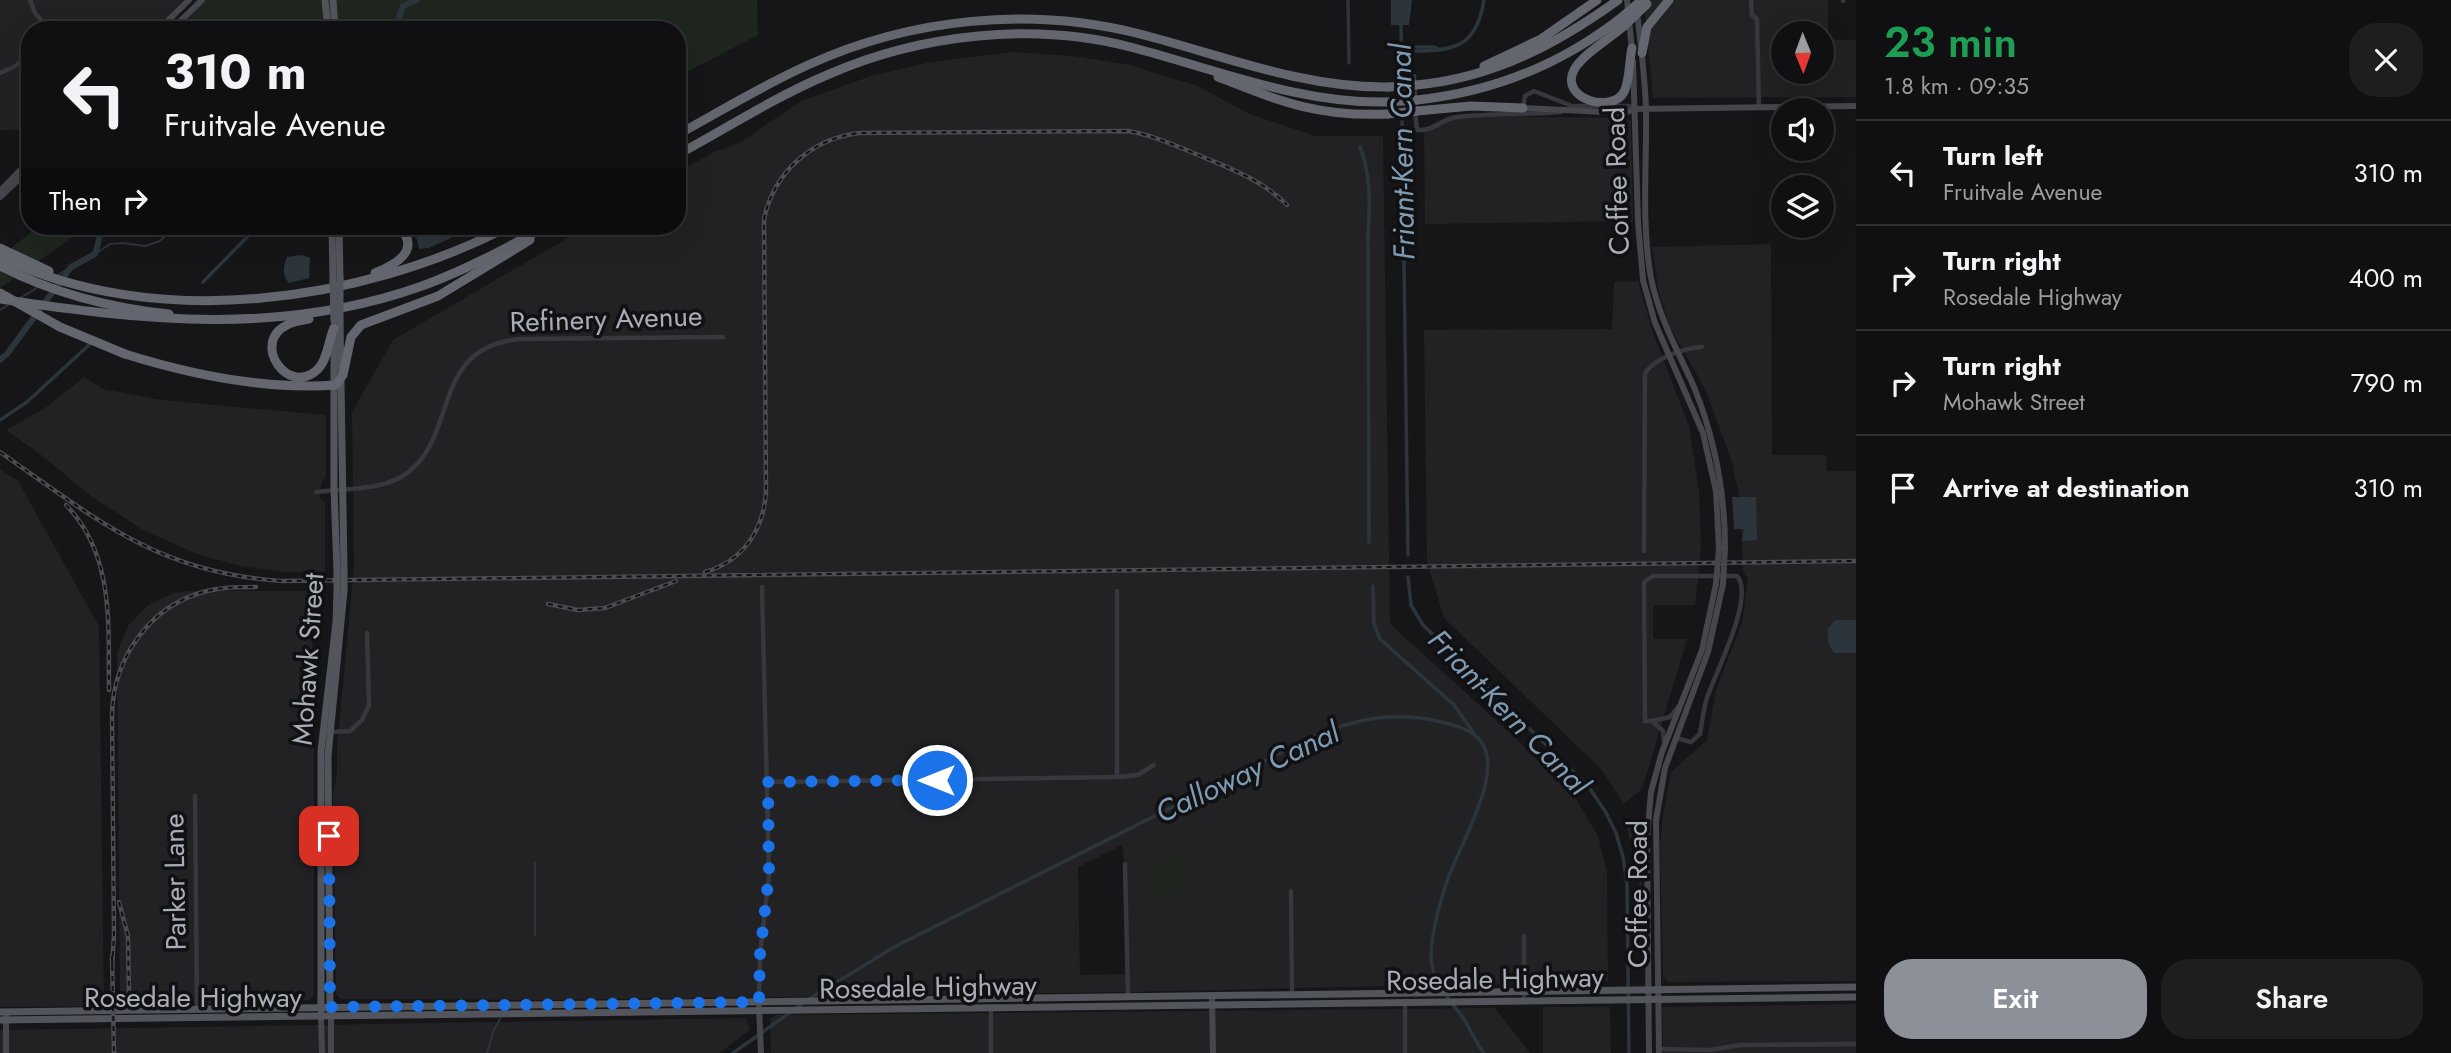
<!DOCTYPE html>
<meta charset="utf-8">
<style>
body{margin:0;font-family:Jost,sans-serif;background:#1e1e20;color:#f1f3f6;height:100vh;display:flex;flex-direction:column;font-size:26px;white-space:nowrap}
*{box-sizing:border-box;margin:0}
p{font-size:23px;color:#9c9d9f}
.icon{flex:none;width:38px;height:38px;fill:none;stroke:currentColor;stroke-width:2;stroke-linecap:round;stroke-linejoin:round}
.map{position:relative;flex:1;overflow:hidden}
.panel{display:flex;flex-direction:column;background:#101012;width:595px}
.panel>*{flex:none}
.hud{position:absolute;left:21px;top:21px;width:665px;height:214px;border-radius:28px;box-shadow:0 7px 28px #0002,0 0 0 2px #303032;background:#101012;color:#f1f3f6;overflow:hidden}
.needle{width:46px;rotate:179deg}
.tools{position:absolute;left:1771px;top:21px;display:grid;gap:14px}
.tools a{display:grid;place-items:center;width:63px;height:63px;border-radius:50%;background:#101012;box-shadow:0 7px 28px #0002,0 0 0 2px #303032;font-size:35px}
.pin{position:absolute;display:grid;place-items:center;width:60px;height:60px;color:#fff;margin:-30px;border-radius:14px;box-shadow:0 4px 10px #0006}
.me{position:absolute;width:77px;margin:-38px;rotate:270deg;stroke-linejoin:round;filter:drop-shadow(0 0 5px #0008)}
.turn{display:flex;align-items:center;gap:24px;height:147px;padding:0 28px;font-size:32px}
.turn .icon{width:91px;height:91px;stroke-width:2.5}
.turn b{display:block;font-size:49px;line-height:60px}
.then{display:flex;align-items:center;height:66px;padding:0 28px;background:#0003;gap:14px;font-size:26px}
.round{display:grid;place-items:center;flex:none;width:74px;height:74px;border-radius:28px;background:#1e1e20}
.headline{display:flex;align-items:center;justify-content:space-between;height:119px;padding:0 28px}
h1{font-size:42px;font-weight:600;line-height:52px;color:#1e9e55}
.cta{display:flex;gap:14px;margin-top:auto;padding:14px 28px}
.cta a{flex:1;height:80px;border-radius:28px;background:#8c9099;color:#fff;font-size:28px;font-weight:600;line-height:80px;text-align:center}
.cta a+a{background:#1e1e20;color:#f1f3f6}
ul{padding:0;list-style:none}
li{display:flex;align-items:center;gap:21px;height:105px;padding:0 28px;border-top:2px solid #303032}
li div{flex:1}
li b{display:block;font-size:26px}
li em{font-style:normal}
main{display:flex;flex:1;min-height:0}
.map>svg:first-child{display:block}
.built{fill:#222225;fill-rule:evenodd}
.green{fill:#1e261f}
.water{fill:#2c353c}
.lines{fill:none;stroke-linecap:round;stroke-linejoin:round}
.stream{stroke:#2c353c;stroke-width:2}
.canal{stroke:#2c353c;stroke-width:3.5}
.river{stroke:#2c353c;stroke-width:6}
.street{stroke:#37383d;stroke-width:4.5}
.secondary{stroke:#45474d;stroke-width:6}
.primary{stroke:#53555c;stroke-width:7}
.highway{stroke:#63666e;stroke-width:9}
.rail-casing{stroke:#4a4c52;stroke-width:4.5}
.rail{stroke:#111113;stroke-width:2;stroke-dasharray:5;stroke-linecap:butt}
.secondary-bridge{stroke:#45474d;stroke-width:6}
.primary-bridge{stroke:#53555c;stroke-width:7}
.highway-bridge{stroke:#63666e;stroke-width:9}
.route{stroke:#1a73e8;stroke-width:12;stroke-dasharray:0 21.6}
.labels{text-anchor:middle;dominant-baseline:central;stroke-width:7;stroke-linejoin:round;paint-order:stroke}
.street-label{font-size:28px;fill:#a8adb8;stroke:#111113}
.water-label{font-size:30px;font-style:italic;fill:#7f9bb3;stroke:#111113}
</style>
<main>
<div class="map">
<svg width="1856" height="1053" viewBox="0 0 1856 1053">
<rect width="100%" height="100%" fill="#161618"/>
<g class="built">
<polygon points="0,0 184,0 153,30 30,30 30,130 0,130"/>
<path d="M 1644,0 L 1828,0 L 1828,40 L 1856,40 L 1856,97 L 1653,98 ZM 1783,33 L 1822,33 L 1822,72 L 1783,72 Z"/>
<path d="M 1013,52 L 1073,56 L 1129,65 L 1198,86 L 1249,114 L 1316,136 L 1383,136 L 1390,624 L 1509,732 L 1576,799 L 1598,836 L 1607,872 L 1608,981 L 1129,992 L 547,1000 L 341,999 L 336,994 L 333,794 L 337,774 L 337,748 L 354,567 L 352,412 L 393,340 L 588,226 L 677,226 L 677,173 L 714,152 L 738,144 L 801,101 L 871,76 L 931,62 ZM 1122,845 L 1125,864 L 1128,974 L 1080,975 L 1078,867 Z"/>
<polygon points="1448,116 1628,118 1631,121 1633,221 1425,224 1424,128"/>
<polygon points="1771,244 1772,455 1826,455 1827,471 1856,471 1856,981 1669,982 1663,977 1660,843 1663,815 1671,772 1707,740 1716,690 1742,623 1748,580 1743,571 1741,506 1732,462 1705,389 1670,327 1659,293 1652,247"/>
<polygon points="1638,281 1653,333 1689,426 1699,491 1701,549 1695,605 1653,605 1653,639 1687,639 1642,789 1624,804 1601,769 1444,618 1427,562 1424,330 1612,329 1614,282"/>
<polygon points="84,377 103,389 161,400 326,415 326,477 321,483 320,498 325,503 325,572 286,572 241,566 197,554 145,531 92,497 40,454 6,430 45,408"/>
<polygon points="0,469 18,481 99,626 104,1006 0,1007"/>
<polygon points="189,591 315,591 309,727 314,747 314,995 309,1000 120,1006 117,653 128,626 148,605 174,593"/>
<polygon points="1856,1004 1856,1053 1663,1053 1662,1007"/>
<polygon points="1543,1007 1610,1007 1611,1053 1543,1053"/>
<polygon points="1495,1008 1530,1053 771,1053 770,1019 776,1015"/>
<polygon points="746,1018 750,1030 719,1053 0,1053 0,1030"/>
</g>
<g class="green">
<polygon points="206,0 757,0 758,35 677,77 677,30 175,30"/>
<polygon points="40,226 86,226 83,230 0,288 0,256"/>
<polygon points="1637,824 1642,830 1640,965 1639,845 1629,839 1627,825"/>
<polygon points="1185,852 1186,891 1176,891 1167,897 1149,897 1148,869"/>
</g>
<g class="water">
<polygon points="1391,0 1412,0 1409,25 1391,25"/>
<polygon points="443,226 477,226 429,248 419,249 416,236 420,229"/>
<path d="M 302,255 L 310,258 L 309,278 L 289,283 C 282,276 283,266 287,257 Z"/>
<polygon points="1732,497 1756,497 1757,540 1742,541 1744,529 1734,529"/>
<polygon points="1835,620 1856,620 1856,653 1834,653 1828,643 1828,629"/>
</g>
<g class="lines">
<g class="stream">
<polyline points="95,254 110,244 123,243 145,246 160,241 175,226"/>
<polyline points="58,275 71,267"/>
<polyline points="19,299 38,287"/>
<polyline points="0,310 8,305"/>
<polyline points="535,862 535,936"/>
<polyline points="487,1053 494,1030 500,1019"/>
</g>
<g class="canal">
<polyline points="1348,0 1349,63"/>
<polyline points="1401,23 1402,99"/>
<polyline points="1416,47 1434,47 1438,49"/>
<path d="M 1416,51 C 1458,51 1477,44 1484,0"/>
<polyline points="677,98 679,97"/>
<polyline points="1402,114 1408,555"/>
<path d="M 1360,147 C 1371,175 1370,204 1368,234 L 1369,542"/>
<polyline points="203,282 258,226"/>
<polyline points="0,420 27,402 90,344"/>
<polyline points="1408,577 1411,605 1423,625 1588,786 1605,811 1616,833 1623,857 1627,884 1629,1053"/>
<polyline points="1373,586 1374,624 1380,639 1454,705 1473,732"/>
<path d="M 809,999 L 896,946 L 1308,739 C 1353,719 1393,710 1442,722 C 1460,727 1478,731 1485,749 C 1499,782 1457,850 1446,884 C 1439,906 1431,933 1431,957 C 1432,984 1451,1000 1465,1021 C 1472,1032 1476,1043 1484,1053"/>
<polyline points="733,1053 802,1004"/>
</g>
<g class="river">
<polyline points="395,30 403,6 417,0"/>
<polyline points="0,360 7,354 71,267 95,254 100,236 106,226"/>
</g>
<g class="street">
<polyline points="30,0 35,13 49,30"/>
<polyline points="1751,0 1752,15 1757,19 1759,108"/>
<polyline points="1843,1 1843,0"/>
<polyline points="0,73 14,67 30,55"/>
<polyline points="1414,76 1415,100"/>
<polyline points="1523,108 1525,96 1534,91 1572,106 1629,106 1634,109"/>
<path d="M 1415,112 L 1417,130 C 1436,131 1441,119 1457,117 C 1492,113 1527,115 1561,112"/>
<path d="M 316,492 C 344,488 376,491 401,477 C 462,441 426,348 520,339 L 723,337"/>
<path d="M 1644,551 L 1645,373 C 1655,358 1684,348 1702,347"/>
<path d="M 1652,721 L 1645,721 L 1644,582 L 1653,576 L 1737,576 C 1756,597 1713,677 1706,701 C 1703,712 1702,723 1700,734 L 1691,742 L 1676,738"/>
<polyline points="330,732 350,731 362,720 369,705 367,633"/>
<polyline points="1664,741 1663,731 1652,721 1670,717 1679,706"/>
<polyline points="1117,777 1117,591"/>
<polyline points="768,782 1117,777 1138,775 1154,765"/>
<polyline points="195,796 197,1009"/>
<polyline points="1125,864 1128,996"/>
<polyline points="1291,891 1292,994"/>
<polyline points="1524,1000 1524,936"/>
<polyline points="759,1002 760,955 769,875 762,587"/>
<polyline points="1405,1002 1405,1053"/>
<polyline points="991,1008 991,1053"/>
<polyline points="1659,1049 1710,1050 1741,1045 1856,1044"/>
</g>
<g class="secondary">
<polyline points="1627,0 1632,50"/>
<path d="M 1637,13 C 1641,45 1645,77 1646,109 C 1647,165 1641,223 1651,278 C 1659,318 1678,351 1694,387 C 1715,439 1725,492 1725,548"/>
<polyline points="158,30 189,0"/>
<polyline points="171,30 202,0"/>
<polyline points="1633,61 1638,222 1643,280 1655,323 1703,433 1716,491 1719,548"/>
<polyline points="1523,108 1624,113 1635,109 1856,106"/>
<polyline points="0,191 30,160"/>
<polyline points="0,197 30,169"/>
<polyline points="1212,996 1213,1053"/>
<polyline points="759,1006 761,1053"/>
<polyline points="6,1016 6,1053"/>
<polyline points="321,1017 322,1053"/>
<polyline points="331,1053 331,1017"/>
<polyline points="1649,1053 1647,837 1651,792 1662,752 1702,650 1716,584"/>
<polyline points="1659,1053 1656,820 1665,768 1708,652 1723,584"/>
</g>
<g class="primary">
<polyline points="325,0 328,30"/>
<polyline points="333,0 335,30"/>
<polyline points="332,226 333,280"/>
<polyline points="339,226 340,279"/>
<polyline points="340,320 344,571"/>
<polyline points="334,334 334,489 337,571"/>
<polyline points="321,1010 321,751 336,622 337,591"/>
<polyline points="330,1010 328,756 344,591"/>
<polyline points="0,1012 1856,987"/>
<polyline points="0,1020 1856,997"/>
</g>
<g class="highway">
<path d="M 1624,26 C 1610,38 1582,55 1574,70 C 1559,99 1612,114 1624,92 C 1630,80 1629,61 1632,48"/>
<polyline points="1642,53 1647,27 1669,0"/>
<polyline points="1484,66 1541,39 1597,0"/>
<path d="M 1218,77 C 1282,102 1318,117 1388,114"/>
<path d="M 1416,85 C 1493,78 1557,44 1618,0"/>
<path d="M 1417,100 C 1492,92 1562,64 1622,17"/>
<polyline points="1417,111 1471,106 1523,108"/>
<path d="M 677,135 C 721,111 763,85 808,65 C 911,18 1030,6 1140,34 C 1222,55 1301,88 1388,87"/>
<path d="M 677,155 C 727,128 775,97 827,75 C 920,34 1035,21 1134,48 C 1218,70 1300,104 1388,102"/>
<polyline points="0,248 49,271"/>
<path d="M 0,257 C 156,332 360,303 510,226"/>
<path d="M 0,266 C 53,293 110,308 169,314"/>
<path d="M 375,273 C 395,265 423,250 398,226"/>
<path d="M 0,299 C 144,321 282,336 422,286 C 466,270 506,248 547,226"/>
<path d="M 309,319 C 302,321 293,321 287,325 C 250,343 289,398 318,369 C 328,359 328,341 334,328"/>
<path d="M 125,354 C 192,375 265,390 336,385 L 343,375 L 351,337 L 361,325 L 438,296 L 530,240"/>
</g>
<g class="rail-casing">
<g id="rail">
<path d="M 0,452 C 96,519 158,573 282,581 L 1856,561"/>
<path d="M 66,505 C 115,555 108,626 109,690"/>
<path d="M 705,572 C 743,561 764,530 766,491 L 764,219 C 774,172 812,138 860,133 L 1128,131 C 1152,135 1174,145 1196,154 C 1229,168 1261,179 1287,205"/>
<polyline points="548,604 578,610 605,608 676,581"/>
<polyline points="119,902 128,936 129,998"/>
<polyline points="112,956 114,1053"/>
<path d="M 112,966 L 114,936 L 112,715 C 113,658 150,605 207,591 C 223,587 239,587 256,587"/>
</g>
</g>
<use href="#rail" class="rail"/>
<g class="secondary-bridge">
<polyline points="1716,584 1719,548"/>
<polyline points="1723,584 1725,548"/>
</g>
<g class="primary-bridge">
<polyline points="340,279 340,320"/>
<polyline points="333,280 334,321"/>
<polyline points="337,591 337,571"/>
<polyline points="344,591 344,571"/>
</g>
<g class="highway-bridge">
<polyline points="1622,17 1642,0"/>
<polyline points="1624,26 1647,4"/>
<polyline points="1388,87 1416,85"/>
<polyline points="1388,102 1417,100"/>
<polyline points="1388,114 1417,111"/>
<polyline points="0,293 60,327 125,354"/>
</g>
</g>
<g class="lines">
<polyline class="route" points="329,836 330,1007 759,1002 760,955 769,874 768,782 937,780"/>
</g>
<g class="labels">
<g class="street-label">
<text transform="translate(1617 181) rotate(-92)">Coffee Road</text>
<text transform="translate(606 319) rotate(-2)">Refinery Avenue</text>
<text transform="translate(308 659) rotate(-86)">Mohawk Street</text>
<text transform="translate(175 882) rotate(-91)">Parker Lane</text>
<text transform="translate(1637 894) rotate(-90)">Coffee Road</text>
<text transform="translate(1495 979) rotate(-1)">Rosedale Highway</text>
<text transform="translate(928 987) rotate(-1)">Rosedale Highway</text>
<text x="193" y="997">Rosedale Highway</text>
</g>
<g class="water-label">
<text transform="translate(1402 152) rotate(-91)">Friant-Kern Canal</text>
<text transform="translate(1509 712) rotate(46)">Friant-Kern Canal</text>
<text transform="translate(1247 772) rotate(-25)">Calloway Canal</text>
</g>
</g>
</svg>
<div class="tools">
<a><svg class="needle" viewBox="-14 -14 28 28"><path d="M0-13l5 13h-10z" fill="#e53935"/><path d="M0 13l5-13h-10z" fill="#9c9d9f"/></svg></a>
<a><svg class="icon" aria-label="sound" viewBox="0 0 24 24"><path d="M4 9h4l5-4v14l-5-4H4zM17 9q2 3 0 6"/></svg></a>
<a><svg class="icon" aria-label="layers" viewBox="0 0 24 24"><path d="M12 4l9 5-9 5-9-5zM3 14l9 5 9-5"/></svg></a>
</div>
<div class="pin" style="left:329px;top:836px;background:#d93025"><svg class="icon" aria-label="arrive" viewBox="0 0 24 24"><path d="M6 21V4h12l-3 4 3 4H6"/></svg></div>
<svg class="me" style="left:937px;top:780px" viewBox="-20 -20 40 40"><circle r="17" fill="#1a73e8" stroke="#fff" stroke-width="3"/><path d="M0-11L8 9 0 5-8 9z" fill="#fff"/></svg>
<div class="hud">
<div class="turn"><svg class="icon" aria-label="left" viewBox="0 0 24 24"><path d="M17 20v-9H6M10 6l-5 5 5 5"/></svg><div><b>310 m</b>Fruitvale Avenue</div></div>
<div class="then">Then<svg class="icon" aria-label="right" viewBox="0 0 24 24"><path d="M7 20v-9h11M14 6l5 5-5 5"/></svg></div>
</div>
</div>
<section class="panel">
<div class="headline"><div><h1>23 min</h1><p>1.8 km · 09:35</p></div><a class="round"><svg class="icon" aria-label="close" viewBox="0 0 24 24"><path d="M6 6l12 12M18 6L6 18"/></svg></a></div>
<ul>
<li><svg class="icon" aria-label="left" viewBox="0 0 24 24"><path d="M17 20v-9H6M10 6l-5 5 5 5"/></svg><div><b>Turn left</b><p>Fruitvale Avenue</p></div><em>310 m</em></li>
<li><svg class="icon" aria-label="right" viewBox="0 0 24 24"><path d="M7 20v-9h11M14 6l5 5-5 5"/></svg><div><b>Turn right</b><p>Rosedale Highway</p></div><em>400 m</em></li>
<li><svg class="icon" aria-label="right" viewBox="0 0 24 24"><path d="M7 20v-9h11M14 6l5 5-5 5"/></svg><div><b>Turn right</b><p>Mohawk Street</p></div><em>790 m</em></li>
<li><svg class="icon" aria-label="arrive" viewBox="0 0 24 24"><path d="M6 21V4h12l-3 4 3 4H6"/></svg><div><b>Arrive at destination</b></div><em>310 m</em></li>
</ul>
<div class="cta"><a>Exit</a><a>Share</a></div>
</section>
</main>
